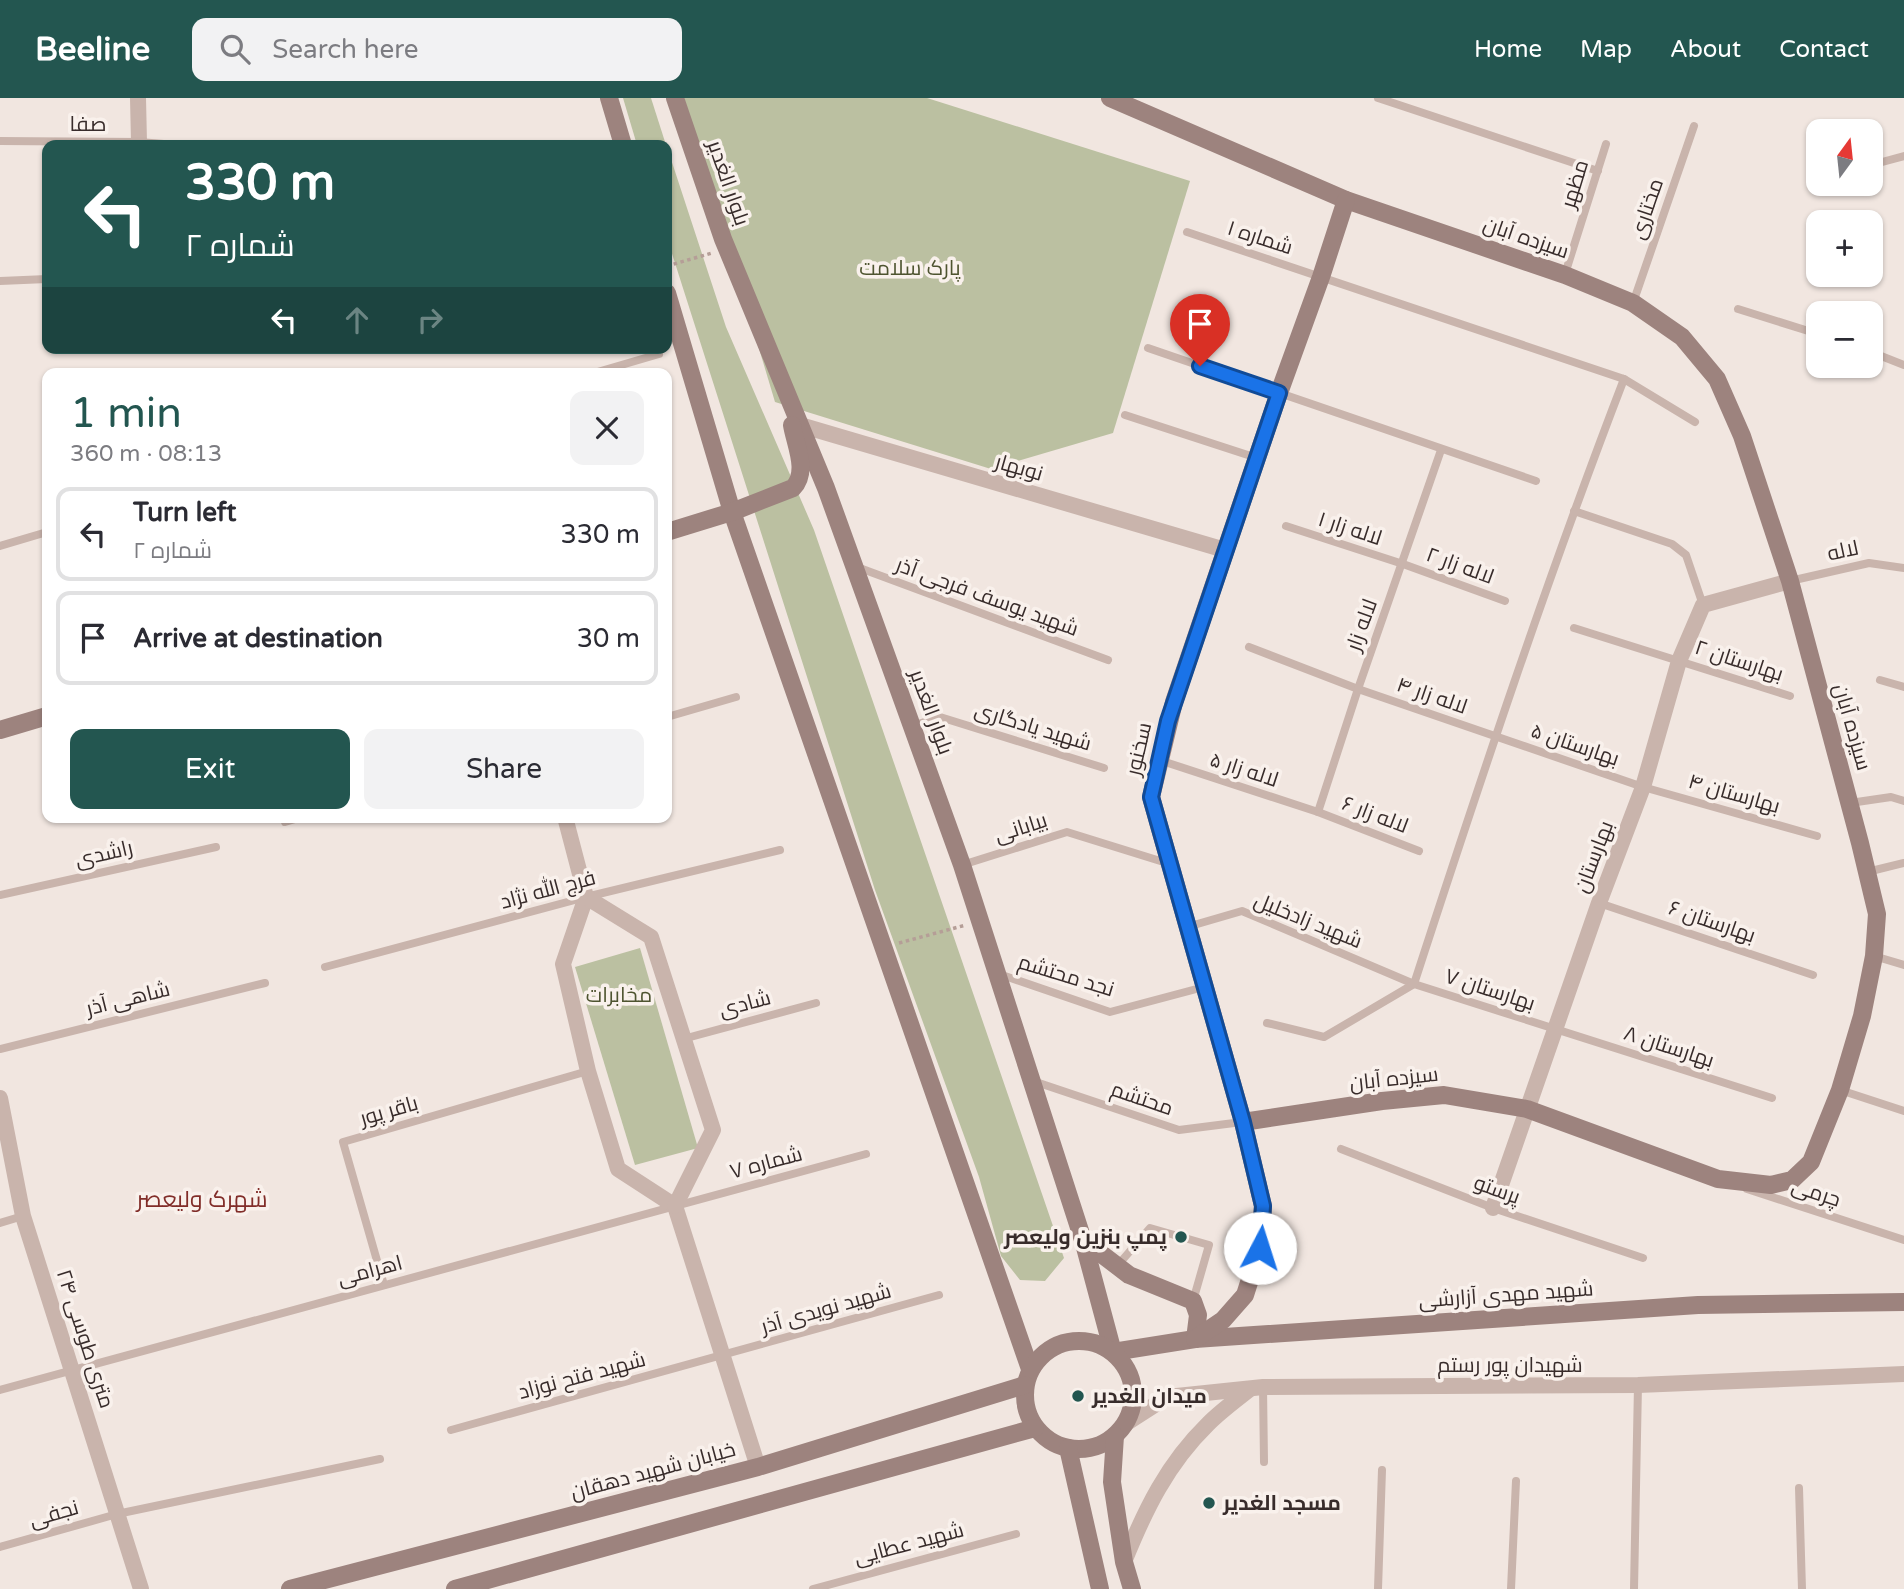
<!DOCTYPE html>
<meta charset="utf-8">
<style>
body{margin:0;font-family:"Varela Round",Cairo,sans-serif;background:#f2f2f3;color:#2b2b33;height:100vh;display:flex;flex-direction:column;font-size:26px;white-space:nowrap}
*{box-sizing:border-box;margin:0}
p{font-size:23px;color:#7c7c81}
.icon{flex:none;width:38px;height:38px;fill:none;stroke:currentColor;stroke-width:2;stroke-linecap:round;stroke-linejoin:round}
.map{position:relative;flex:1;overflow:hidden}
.panel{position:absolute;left:42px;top:270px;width:630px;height:455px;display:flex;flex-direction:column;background:#fff;border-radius:14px;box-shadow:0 2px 5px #0004}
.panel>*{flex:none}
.guide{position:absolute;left:42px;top:42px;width:630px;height:214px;border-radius:14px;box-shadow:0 2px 5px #0004;background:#235650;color:#fff;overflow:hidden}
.needle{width:46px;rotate:15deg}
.fabs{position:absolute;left:1806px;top:21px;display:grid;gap:14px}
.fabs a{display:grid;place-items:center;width:77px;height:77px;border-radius:14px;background:#fff;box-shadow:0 2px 5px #0004;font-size:35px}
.pin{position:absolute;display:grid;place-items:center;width:60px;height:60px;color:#fff;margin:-72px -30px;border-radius:50% 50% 50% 0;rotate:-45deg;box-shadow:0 0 7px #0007}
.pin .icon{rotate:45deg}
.me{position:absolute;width:77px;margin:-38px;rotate:5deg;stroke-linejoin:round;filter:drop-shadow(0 0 5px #0008)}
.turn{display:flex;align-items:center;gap:24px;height:147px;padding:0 28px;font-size:32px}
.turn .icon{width:91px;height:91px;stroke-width:2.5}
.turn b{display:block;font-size:49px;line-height:60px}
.lanes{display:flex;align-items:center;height:66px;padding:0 28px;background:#0003;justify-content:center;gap:35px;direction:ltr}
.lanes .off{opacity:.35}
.round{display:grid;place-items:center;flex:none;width:74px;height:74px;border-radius:14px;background:#f2f2f3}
.overview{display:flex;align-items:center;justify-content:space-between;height:119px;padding:0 28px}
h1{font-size:42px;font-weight:600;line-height:52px;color:#235650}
.cta{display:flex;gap:14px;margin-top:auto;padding:14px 28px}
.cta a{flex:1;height:80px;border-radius:14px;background:#235650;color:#fff;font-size:28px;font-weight:600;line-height:80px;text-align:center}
.cta a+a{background:#f2f2f3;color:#2b2b33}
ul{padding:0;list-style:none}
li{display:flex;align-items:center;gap:21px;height:94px;margin:0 14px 10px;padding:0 14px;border:4px solid #e1e1e2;border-radius:14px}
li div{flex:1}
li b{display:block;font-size:26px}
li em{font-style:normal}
header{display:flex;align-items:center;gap:42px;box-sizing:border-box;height:98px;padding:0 35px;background:#235650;color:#fff}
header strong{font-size:33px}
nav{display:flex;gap:38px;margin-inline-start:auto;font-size:24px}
.search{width:490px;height:63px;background:#f2f2f3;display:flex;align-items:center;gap:18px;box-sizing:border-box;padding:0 24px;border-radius:14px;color:#7c7c81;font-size:26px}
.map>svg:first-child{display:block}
.green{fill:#bbc0a1}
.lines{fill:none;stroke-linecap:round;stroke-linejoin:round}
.path{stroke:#b59e97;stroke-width:3.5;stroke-dasharray:3.5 3.5;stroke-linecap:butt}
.lane{stroke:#c9b4ac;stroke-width:8}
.street{stroke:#c9b4ac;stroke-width:16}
.secondary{stroke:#9d837e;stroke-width:18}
.route-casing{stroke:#114b97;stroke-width:18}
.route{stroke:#1a73e8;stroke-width:12}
.poi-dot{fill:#235650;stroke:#f9f1ec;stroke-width:2.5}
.labels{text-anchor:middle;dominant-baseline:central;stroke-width:7;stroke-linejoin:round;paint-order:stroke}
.street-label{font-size:21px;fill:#382c2b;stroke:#f9f1ec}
.park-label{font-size:21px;fill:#4e5430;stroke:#f9f1ec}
.poi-label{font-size:21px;font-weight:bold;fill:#382c2b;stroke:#f9f1ec;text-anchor:start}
.neighbourhood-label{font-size:23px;fill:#812d29;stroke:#f9f1ec}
</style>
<header>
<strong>Beeline</strong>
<div class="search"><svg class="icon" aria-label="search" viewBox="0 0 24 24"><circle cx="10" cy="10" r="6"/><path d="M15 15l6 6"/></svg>Search here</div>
<nav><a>Home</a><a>Map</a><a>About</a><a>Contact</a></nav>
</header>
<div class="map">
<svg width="1904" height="1491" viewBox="0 0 1904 1491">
<rect width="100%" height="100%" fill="#f1e6e0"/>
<g class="green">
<polygon points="623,0 651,0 666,47 637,47"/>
<polygon points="684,0 927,0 1190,83 1113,335 991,371 775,304"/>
<polygon points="667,49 726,229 814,432 1064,1160 1045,1183 1020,1182 1001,1158 979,1079 875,792 667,140"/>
<polygon points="640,850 698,1050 635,1067 575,869"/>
</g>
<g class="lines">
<g class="path">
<polyline points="667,168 712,155"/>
<polyline points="899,845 966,827"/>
</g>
<g class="lane">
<polyline points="1378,0 1598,73"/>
<polyline points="0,43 139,44 176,47"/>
<polyline points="1871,67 1904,58"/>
<polyline points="1187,134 1624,281 1695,324"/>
<polyline points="1565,176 1606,46"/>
<polyline points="0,183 47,181"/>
<polyline points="1633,205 1694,28"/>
<polyline points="1738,211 1818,236"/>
<polyline points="1148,250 1536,383"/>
<polyline points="1871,254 1904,267"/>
<polyline points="594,275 659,256"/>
<polyline points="1125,317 1257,360"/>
<polyline points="1574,413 1672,446 1686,457 1703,507"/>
<polyline points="1286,428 1403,466 1505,503"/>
<polyline points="0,448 47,434"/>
<polyline points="857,469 1108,562"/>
<polyline points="1790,483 1869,465 1904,470"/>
<polyline points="1574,530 1790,598"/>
<polyline points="1249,549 1358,591 1643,689 1817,738"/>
<polyline points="1880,582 1904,589"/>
<polyline points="667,619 736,599"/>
<polyline points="912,628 940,619 1104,670"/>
<polyline points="1159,662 1318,714 1419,753"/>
<polyline points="1850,705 1891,699 1904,703"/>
<polyline points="1318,714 1358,591 1441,352"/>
<polyline points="285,724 302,719"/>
<polyline points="962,767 1067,734 1170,766"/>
<polyline points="1867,774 1904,765"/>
<polyline points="0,797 216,749"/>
<polyline points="1599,805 1813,877"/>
<polyline points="1187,829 1242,813 1414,886 1772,1000"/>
<polyline points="1874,858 1904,867"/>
<polyline points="325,869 586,799 780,752"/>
<polyline points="999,876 1110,914 1204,889"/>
<path d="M 1267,925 L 1324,939 L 1414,886 C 1480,683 1547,481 1624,281"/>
<polyline points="683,941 816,905"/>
<polyline points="0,951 265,885"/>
<polyline points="1033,983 1179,1032 1242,1024"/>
<polyline points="1840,992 1904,1013"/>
<polyline points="1341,1051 1493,1110 1643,1160"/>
<polyline points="1747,1091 1904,1142"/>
<polyline points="0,1125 23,1118"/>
<polyline points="1118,1167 1150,1130 1209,1147 1193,1203"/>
<polyline points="384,1187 343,1044 588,973"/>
<polyline points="1263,1289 1264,1364"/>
<polyline points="0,1292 866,1056"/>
<polyline points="451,1332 939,1197"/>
<polyline points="1799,1390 1802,1491"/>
<polyline points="0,1449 117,1416 380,1361"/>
<polyline points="813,1491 1016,1436"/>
<polyline points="1378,1491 1382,1372"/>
<polyline points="1511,1491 1516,1383"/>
<polyline points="1634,1491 1638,1287"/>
</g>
<g class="street">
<polyline points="138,0 139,44"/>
<polyline points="800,327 1225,452"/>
<polyline points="565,719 586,799"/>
<polyline points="586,799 563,866 588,973 618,1071 675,1108 758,1369"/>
<polyline points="586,799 651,839 713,1032 675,1108"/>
<polyline points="0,1000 23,1118 141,1491"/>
<polyline points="1493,1110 1599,805 1643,689 1679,563 1703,507 1790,483"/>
<polyline points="1125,1326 1167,1299 1263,1289 1638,1287 1904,1276"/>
<path d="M 1124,1464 C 1145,1412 1167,1366 1208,1326 C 1221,1313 1236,1302 1250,1291"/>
</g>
<g class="secondary">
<polyline points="609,0 623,47"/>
<polyline points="675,0 723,141 826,390 962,767 1083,1142 1113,1254 1195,1241 1698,1207 1904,1204"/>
<polyline points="1110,0 1346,102 1565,177 1633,205 1682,239 1717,281 1742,338 1790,483 1860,745 1877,816 1874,858 1862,918 1840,992 1811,1064 1792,1082 1771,1087 1718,1081 1527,1011 1444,997 1382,1003 1243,1024"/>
<polyline points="667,195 732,414 1030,1271"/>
<path d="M 667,434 L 732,414 L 793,390 C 809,374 795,346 792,327"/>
<polyline points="0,632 47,618"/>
<polyline points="1083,1142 1129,1177 1193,1203 1198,1217 1195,1241"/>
<polyline points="1195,1241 1223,1222 1245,1197 1260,1150 1263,1108 1243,1024 1151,699 1174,604 1279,295 1321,179 1346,102"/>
<circle cx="1079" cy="1297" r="54"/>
<polyline points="1115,1338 1112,1384 1124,1464 1132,1491"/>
<polyline points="1068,1350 1100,1491"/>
<polyline points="290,1491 758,1369 1025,1287"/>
<polyline points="455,1491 1035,1330"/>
</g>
</g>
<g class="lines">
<g class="route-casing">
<polyline id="route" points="1200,268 1279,295 1168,623 1151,699 1243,1024 1263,1108 1260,1150"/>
</g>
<use href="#route" class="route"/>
</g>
<g class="poi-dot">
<circle cx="1181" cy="1139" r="7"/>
<circle cx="1078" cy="1298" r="7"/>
<circle cx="1209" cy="1405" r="7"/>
</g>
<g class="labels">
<g class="street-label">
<text x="88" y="26">صفا</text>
<text transform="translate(728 85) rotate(71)">بلوار الغدیر</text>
<text transform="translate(1575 86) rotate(-73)">مظهر</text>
<text transform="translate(1647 111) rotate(-71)">مختاری</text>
<text transform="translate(1260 140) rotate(18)">شماره ۱</text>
<text transform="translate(1526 140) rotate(19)">سیزده آبان</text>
<text transform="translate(1019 370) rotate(16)">نوبهار</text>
<text transform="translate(1350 431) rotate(18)">لاله زار ۱</text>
<text transform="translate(1843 453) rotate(-12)">لاله</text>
<text transform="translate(1460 468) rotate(20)">لاله زار ۲</text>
<text transform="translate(987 499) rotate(20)">شهید یوسف فرجی آذر</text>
<text transform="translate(1362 527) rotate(-70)">لاله زار</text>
<text transform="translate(1739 563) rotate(18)">بهارستان ۲</text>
<text transform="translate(1432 598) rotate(19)">لاله زار ۴</text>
<text transform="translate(931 614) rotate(70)">بلوار الغدیر</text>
<text transform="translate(1033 629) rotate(17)">شهید یادگاری</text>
<text transform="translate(1852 629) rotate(74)">سیزده آبان</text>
<text transform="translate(1575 647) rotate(19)">بهارستان ۵</text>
<text transform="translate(1139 651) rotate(-77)">سخنور</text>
<text transform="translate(1244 672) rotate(18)">لاله زار ۵</text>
<text transform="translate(1734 696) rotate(16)">بهارستان ۴</text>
<text transform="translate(1375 717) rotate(21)">لاله زار ۶</text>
<text transform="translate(1021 730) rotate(-18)">بیابانی</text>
<text transform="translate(104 756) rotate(-13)">راشدی</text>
<text transform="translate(1594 759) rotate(-69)">بهارستان</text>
<text transform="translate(548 792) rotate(-15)">فرج الله نژاد</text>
<text transform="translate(1308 823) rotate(22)">شهید زادخلیل</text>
<text transform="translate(1712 824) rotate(19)">بهارستان ۶</text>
<text transform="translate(1066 878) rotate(17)">نجد محتشم</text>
<text transform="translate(1490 892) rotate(18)">بهارستان ۷</text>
<text transform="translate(128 901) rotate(-14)">شاهی آذر</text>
<text transform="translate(745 906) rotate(-15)">شادی</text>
<text transform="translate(1669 949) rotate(18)">بهارستان ۸</text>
<text transform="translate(1394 981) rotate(-6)">سیزده آبان</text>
<text transform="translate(1142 1001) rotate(19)">محتشم</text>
<text transform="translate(389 1013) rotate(-16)">باقر پور</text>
<text transform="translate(766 1065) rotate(-15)">شماره ۷</text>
<text transform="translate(1497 1092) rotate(20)">پرستو</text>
<text transform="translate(1816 1095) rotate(18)">چرمی</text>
<text transform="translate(370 1173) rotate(-15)">اهرامی</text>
<text transform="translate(1506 1197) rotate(-4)">شهید مهدی آزارشی</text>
<text transform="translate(826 1211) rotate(-16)">شهید نویدی آذر</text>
<text transform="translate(85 1241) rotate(72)">۲۴ متری طوسی</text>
<text x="1510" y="1267">شهیدان پور رستم</text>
<text transform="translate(582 1278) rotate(-15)">شهید فتح نوزاد</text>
<text transform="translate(653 1373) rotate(-15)">خیابان شهید دهقان</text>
<text transform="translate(54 1416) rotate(-16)">نجفی</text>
<text transform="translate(909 1446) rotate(-15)">شهید عطایی</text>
</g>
<g class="park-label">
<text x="910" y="170">پارک سلامت</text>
<text x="619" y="897">مخابرات</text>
</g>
<g class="poi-label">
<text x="1167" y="1139" text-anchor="end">پمپ بنزین ولیعصر</text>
<text x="1092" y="1298">میدان الغدیر</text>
<text x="1223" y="1405">مسجد الغدیر</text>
</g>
<g class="neighbourhood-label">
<text x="202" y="1102">شهرک ولیعصر</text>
</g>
</g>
</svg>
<div class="fabs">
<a><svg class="needle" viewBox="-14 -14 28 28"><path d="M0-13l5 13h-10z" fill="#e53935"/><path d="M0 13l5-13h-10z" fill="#7c7c81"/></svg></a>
<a>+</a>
<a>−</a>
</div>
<div class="pin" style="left:1200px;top:268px;background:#d93025"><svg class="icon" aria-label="arrive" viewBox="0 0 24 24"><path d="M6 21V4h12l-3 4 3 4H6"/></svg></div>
<svg class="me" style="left:1260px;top:1150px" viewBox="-20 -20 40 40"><circle r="19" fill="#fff"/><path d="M0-13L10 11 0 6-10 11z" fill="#1a73e8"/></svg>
<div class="guide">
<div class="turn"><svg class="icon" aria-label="left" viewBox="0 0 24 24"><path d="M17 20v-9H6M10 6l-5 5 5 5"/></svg><div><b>330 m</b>شماره ۲</div></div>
<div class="lanes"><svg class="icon" aria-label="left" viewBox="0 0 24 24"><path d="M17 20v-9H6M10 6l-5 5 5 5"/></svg><svg class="icon off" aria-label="ahead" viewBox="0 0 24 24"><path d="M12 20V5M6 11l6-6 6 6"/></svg><svg class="icon off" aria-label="right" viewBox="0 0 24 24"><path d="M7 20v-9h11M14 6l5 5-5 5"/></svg></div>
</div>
<section class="panel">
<div class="overview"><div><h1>1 min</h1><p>360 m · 08:13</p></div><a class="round"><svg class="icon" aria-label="close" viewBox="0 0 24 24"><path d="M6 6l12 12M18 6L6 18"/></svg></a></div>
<ul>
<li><svg class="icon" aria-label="left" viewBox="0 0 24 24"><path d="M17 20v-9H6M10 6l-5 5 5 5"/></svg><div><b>Turn left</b><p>شماره ۲</p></div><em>330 m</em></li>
<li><svg class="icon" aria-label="arrive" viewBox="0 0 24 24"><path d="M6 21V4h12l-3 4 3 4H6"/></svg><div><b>Arrive at destination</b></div><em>30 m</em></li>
</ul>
<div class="cta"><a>Exit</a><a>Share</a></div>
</section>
</div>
